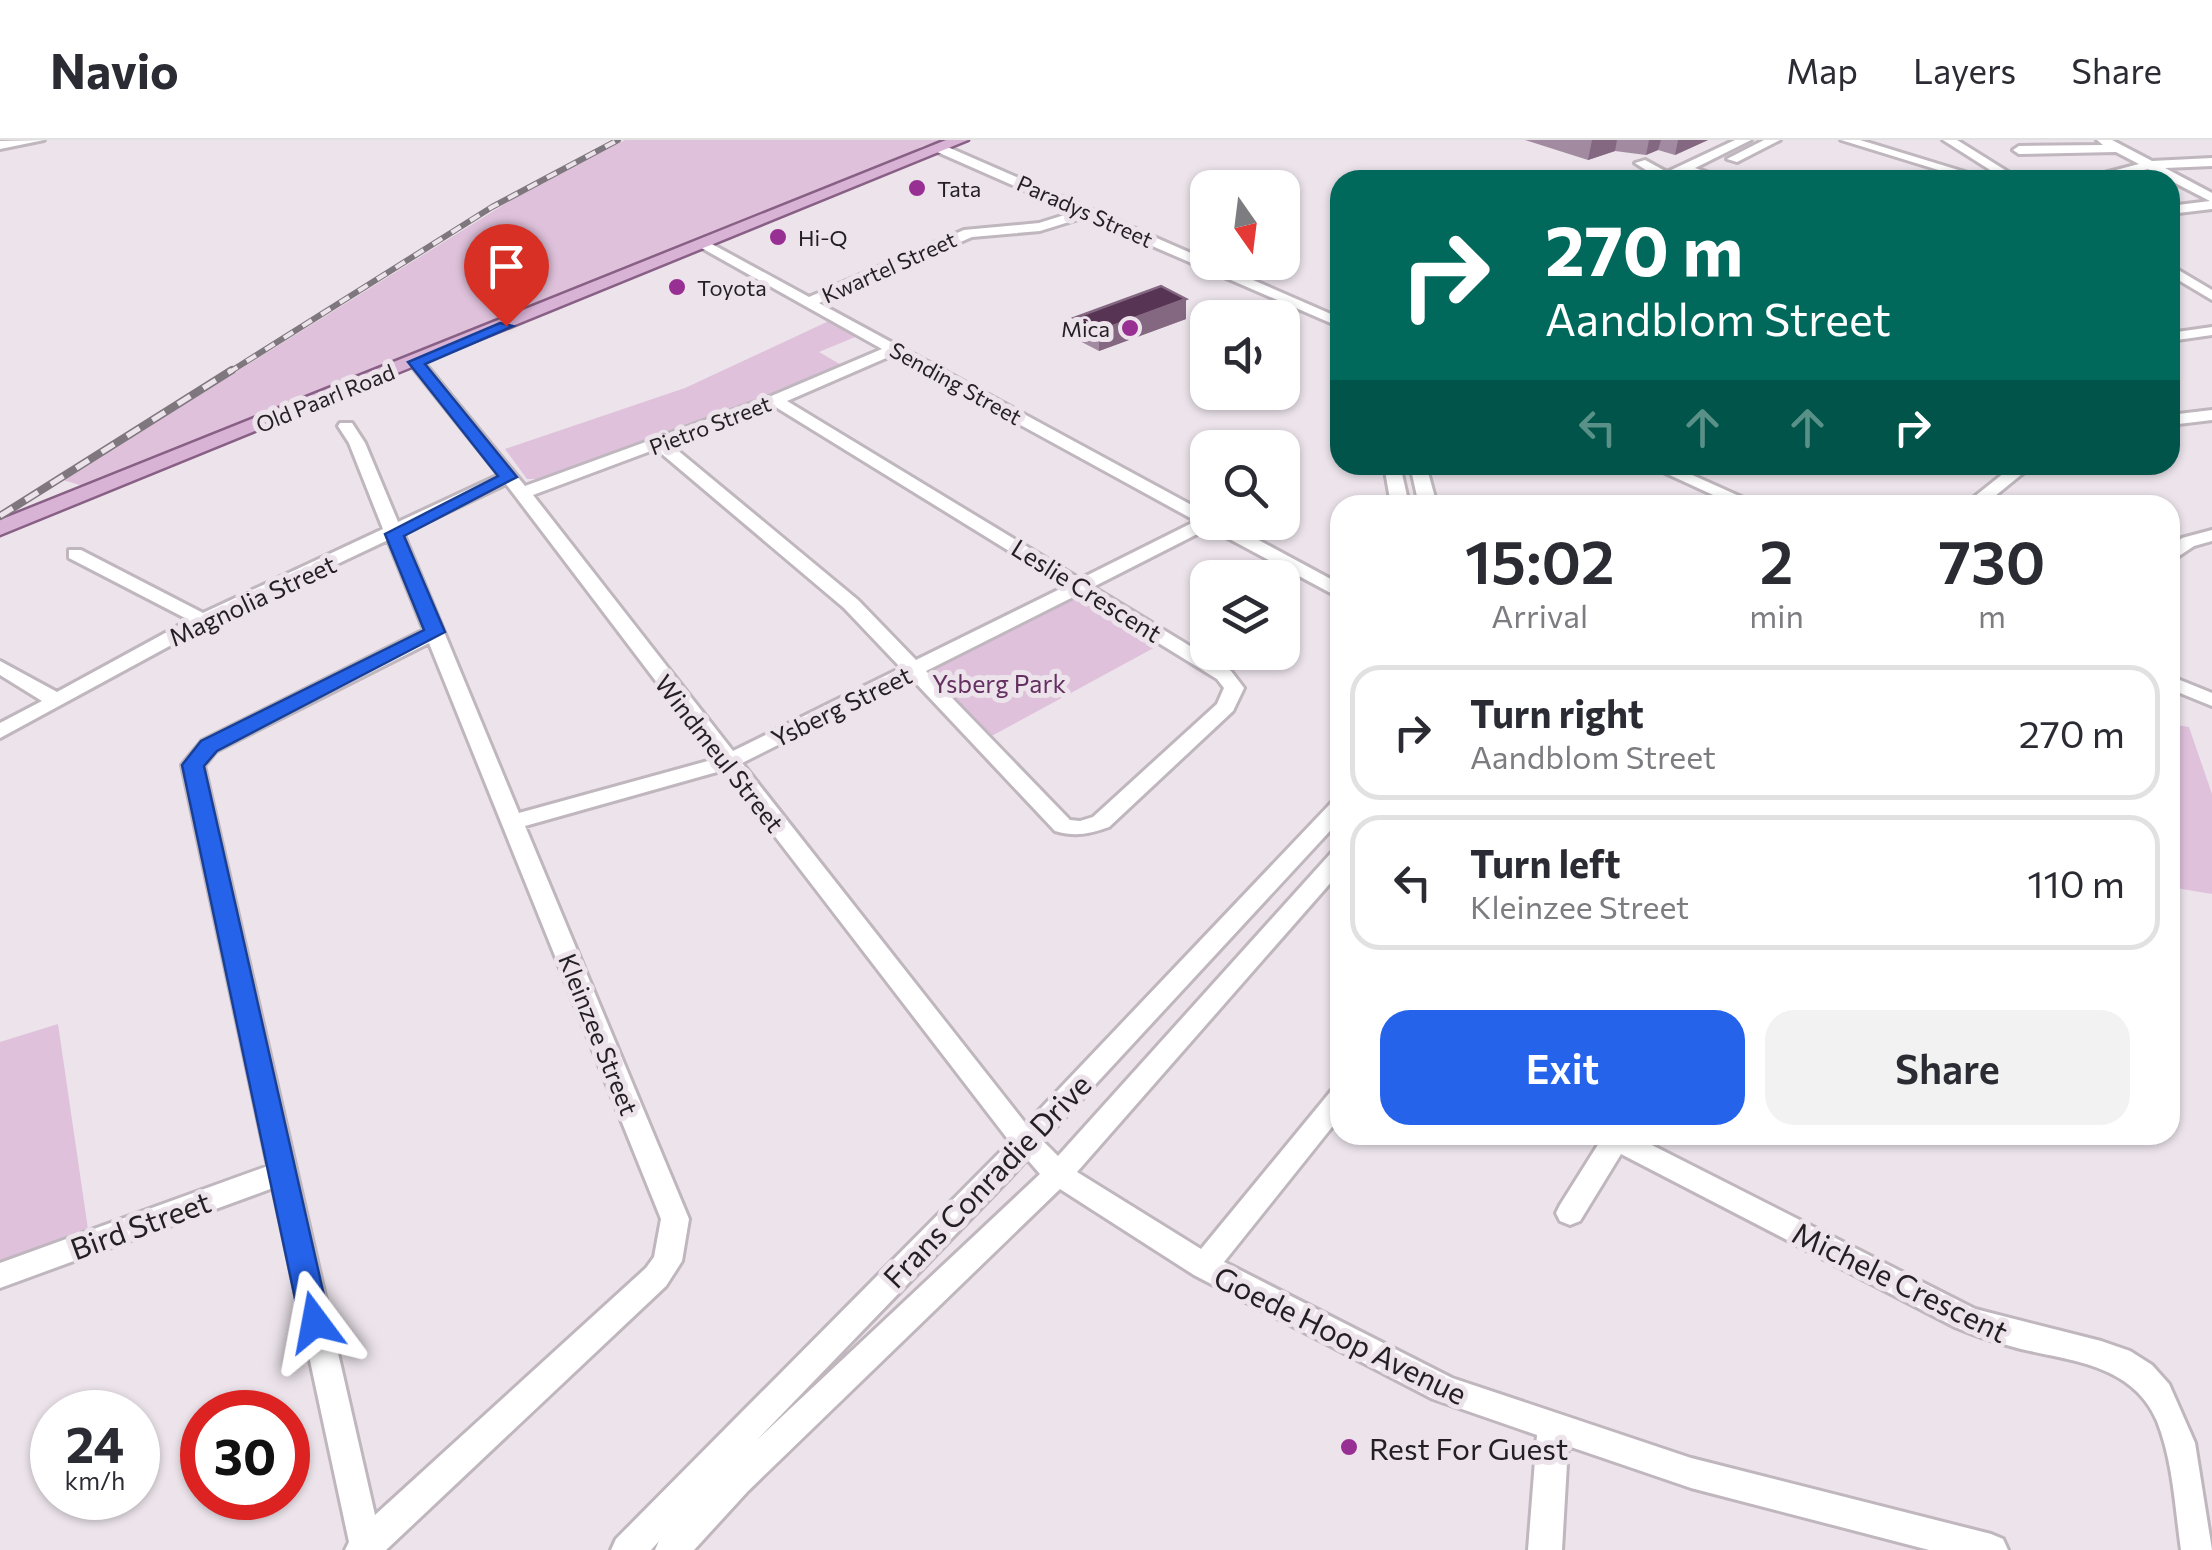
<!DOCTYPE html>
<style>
body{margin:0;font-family:Commissioner,sans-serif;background:#f2f2f3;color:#2b2b33;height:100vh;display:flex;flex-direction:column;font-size:38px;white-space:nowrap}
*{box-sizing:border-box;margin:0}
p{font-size:32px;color:#7c7c81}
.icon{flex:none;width:55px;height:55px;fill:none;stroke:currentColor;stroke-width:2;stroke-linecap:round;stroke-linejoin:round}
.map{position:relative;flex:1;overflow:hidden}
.side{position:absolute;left:1330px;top:355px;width:850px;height:650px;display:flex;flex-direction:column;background:#fff;border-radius:30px;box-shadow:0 2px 8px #0004}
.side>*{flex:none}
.top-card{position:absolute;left:1330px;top:30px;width:850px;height:305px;border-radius:30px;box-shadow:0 2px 8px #0004;background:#00695c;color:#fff;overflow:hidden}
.needle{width:65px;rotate:166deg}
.controls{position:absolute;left:1190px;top:30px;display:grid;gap:20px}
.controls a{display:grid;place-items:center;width:110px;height:110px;border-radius:20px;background:#fff;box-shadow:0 2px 8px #0004;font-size:50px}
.speed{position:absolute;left:30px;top:1250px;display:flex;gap:20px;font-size:50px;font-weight:700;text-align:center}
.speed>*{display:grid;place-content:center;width:130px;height:130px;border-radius:50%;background:#fff;box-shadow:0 2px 8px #0004;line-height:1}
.speed small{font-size:25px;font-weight:400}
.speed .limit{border:15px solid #d22;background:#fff;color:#111}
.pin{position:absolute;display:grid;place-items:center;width:85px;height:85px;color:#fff;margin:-102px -42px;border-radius:50% 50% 50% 0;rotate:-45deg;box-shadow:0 0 10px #0007}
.pin .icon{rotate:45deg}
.me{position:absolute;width:110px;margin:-55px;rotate:347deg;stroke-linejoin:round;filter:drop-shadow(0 0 8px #0008)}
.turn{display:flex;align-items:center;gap:35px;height:210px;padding:0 50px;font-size:45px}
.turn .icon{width:130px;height:130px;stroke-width:2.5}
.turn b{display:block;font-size:70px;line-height:85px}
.lanes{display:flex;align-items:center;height:95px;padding:0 50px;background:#0003;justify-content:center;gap:50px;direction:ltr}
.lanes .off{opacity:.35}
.eta{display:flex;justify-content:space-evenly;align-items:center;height:170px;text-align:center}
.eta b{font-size:60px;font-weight:600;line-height:70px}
.primary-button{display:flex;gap:20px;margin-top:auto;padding:20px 50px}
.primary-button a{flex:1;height:115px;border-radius:30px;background:#2563eb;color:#fff;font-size:40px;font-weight:600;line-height:115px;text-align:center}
.primary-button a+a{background:#f2f2f3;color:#2b2b33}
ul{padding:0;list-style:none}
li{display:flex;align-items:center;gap:30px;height:135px;margin:0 20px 15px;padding:0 30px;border:5px solid #e1e1e2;border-radius:30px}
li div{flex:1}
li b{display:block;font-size:38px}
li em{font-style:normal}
header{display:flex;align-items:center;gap:60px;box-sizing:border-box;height:140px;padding:0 50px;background:#fff;border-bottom:2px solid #e1e1e2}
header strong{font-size:48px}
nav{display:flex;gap:55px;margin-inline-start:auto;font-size:35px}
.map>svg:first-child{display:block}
.green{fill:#dfc1db}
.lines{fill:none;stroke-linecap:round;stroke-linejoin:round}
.minor-casing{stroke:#bfb6be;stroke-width:6}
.major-casing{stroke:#885f85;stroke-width:5}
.minor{fill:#fff;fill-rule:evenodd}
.major{fill:#d9b3d6;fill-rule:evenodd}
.rail-far1-casing{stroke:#7e777d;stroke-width:6}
.rail-casing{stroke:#7e777d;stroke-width:8}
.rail-far1{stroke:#ece3eb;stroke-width:4;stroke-dasharray:11;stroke-linecap:butt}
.rail{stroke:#ece3eb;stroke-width:5;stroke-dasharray:15;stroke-linecap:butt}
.wall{fill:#a28ba0}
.shaded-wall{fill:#846881}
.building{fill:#573354;stroke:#846881;stroke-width:2.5}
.route{fill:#2563eb;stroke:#184099;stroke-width:2.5}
.poi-dot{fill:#983093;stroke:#ece3eb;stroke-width:4}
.labels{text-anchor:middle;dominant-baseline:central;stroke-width:10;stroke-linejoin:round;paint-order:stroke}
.far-poi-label{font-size:22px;fill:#231f22;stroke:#ece3eb;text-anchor:start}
.far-street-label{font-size:22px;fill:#231f22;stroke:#ece3eb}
.street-label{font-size:25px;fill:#231f22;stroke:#ece3eb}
.park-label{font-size:25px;fill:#643061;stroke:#ece3eb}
.near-street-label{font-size:30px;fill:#231f22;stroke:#ece3eb}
.near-poi-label{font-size:30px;fill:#231f22;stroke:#ece3eb;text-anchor:start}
</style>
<header>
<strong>Navio</strong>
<nav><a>Map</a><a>Layers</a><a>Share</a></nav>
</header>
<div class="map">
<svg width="2212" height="1410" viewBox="0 0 2212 1410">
<rect width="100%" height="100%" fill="#ece3eb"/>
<g class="green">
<polygon points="625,0 947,0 922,6 908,16 83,346 63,340 519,55"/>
<polygon points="831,180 860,195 819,212 843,226 547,339 527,339 505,309 685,248"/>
<polygon points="1075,459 1095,463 1161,504 986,599 930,535 932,530"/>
<polygon points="2170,584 2189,587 2212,654 2212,754 2170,747"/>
<polygon points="58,884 90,1103 0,1136 0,902"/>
</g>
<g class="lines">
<g class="minor-casing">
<g id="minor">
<polygon points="44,0 0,9 0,1"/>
<polygon points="1735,0 1751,0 1695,28 1729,40 1709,40 1684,33 1670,40 1654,40 1657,37 1635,23 1645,20 1667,32"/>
<polygon points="1764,0 1780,0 1737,22 1727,19"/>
<polygon points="1841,0 1860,0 1991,40 1971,40"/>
<polygon points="1943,0 1957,0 2021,40 2006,40"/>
<polygon points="2097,0 2112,0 2152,21 2212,18 2212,26 2165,28 2212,53 2212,69 2170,74 2170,66 2210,61 2148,29 2101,40 2078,40 2139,24 2116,12 2019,14 2013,10 2019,6 2103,5"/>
<path d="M 935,5 L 943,5 L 1340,178 L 1340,187 L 1085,77 L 1040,91 L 972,97 L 819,163 L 1208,374 L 1208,382 L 1225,382 L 1340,444 L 1340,458 L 1209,388 L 1093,447 L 1231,531 L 1244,548 L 1233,571 L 1109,687 C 1089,694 1076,697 1055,691 L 911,538 L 742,623 L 1026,984 L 1332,662 L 1340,660 L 1340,680 L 1043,1001 L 1058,1016 L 1332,712 L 1340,709 L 1340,732 L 1077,1032 L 1201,1109 L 1331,951 L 1340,948 L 1340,977 L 1224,1122 L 1452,1238 L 1691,1318 L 1991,1394 L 2003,1399 L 2008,1410 L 1929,1410 L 1691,1348 L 1568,1306 L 1562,1410 L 1528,1410 L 1537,1295 L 1433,1259 L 1194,1135 L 1060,1049 L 748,1351 L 694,1410 L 655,1410 L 659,1401 L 651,1410 L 611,1410 L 616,1399 L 1010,1002 L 724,630 L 525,686 L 689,1079 L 682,1121 L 666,1146 L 386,1410 L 345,1410 L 349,1402 L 273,1048 L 0,1148 L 0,1123 L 268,1026 L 182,625 L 202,601 L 424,490 L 388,400 L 210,484 L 0,598 L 0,583 L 42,561 L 0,535 L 0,521 L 57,552 L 189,480 L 69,418 L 69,410 L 81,410 L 203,473 L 383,389 L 349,303 L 338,286 L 340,283 L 352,283 L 365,303 L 398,382 L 499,335 L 411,225 L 411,219 L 421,219 L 525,346 L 769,257 L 882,209 L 698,106 L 710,103 L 809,157 L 964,90 L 1039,83 L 1074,72 L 935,11 ZM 893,215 L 1196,381 L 1080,439 L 787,261 ZM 774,266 L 1066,446 L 916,520 L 858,460 L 670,304 ZM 656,309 L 844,468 L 901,528 L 733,611 L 533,355 ZM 506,344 L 516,357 L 715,619 L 519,673 L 403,393 ZM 1079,454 L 1217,539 L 1224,548 L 1217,564 L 1093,677 L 1080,681 L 1070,680 L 926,531 ZM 429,503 L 661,1079 L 654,1117 L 646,1128 L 375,1375 L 204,626 L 216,611 ZM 1027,1019 L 1040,1034 L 757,1300 L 1008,1040 Z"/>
<polygon points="2170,125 2212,150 2212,160 2170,135"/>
<polygon points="2212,187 2212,195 2170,201 2170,193"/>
<polygon points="2212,270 2212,280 2170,285 2170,275"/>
<polygon points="1384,325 1400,325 1409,365 1391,365"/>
<polygon points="1410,325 1426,325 1437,365 1419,365"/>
<polygon points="1648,325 1670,325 1759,365 1735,365"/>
<polygon points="2014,325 2033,325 1984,365 1964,365"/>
<polygon points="2212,390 2212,401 2194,406 2170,422 2170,408 2182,398"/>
<polygon points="2170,536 2212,553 2212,566 2170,549"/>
<path d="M 1595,995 L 1632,995 L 1975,1169 L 2101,1201 L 2130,1211 L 2152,1225 L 2169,1244 L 2195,1303 L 2212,1410 L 2181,1410 C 2175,1368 2173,1321 2157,1281 C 2133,1225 2073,1221 2021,1209 C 1998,1203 1976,1196 1955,1187 L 1621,1014 L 1580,1081 L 1570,1085 L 1560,1081 L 1556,1073 L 1560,1065 L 1599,1003 Z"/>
</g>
</g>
<g class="major-casing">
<polygon id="major" points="946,0 968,0 0,395 0,380"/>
</g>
<use href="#minor" class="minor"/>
<use href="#major" class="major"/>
<g class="rail-far1-casing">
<polyline id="rail-far1" points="228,233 492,67 618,0"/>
</g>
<g class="rail-casing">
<polyline id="rail" points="0,376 232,230"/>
</g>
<use href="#rail-far1" class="rail-far1"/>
<use href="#rail" class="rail"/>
</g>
<g class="wall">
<polygon points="1525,0 1708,0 1675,15 1658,10 1646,15 1615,11 1588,20"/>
<polygon points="1186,159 1186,179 1099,211 1074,198 1074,178"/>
</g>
<g class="shaded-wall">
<polygon points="1592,0 1617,0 1615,11 1588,20"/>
<polygon points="1649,0 1661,0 1658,10 1646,15"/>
<polygon points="1678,0 1708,0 1675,15"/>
<polygon points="1186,159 1186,179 1099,211 1099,191"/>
</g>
<polygon class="building" points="1161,146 1186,159 1099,191 1074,178"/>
<polygon class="route" points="500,183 513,186 425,224 517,337 404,396 445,492 217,611 204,626 330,1182 325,1192 315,1196 304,1192 300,1182 182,625 201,601 424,490 385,394 498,336 408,222"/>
<g class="poi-dot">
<circle cx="917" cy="48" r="10"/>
<circle cx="778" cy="97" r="10"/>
<circle cx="677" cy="147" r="10"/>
<circle cx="1130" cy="188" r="10"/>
<circle cx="1349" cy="1307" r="10"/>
</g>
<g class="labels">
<g class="far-poi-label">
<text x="937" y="48">Tata</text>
<text x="798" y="97">Hi-Q</text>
<text x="697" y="147">Toyota</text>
<text x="1110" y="188" text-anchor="end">Mica</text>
</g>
<g class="far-street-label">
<text transform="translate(1085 71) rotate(24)">Paradys Street</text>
<text transform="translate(889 127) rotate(-24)">Kwartel Street</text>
<text transform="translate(956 243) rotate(29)">Sending Street</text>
<text transform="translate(325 258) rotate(-22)">Old Paarl Road</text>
<text transform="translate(710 285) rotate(-21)">Pietro Street</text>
</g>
<g class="street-label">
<text transform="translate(1087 450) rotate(32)">Leslie Crescent</text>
<text transform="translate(252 460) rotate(-25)">Magnolia Street</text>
<text transform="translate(841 566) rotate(-26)">Ysberg Street</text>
<text transform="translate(720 613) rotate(52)">Windmeul Street</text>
<text transform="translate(599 894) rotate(68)">Kleinzee Street</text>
</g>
<g class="park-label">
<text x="999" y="543">Ysberg Park</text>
</g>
<g class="near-street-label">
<text transform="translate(986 1040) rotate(-46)">Frans Conradie Drive</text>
<text transform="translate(140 1084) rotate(-20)">Bird Street</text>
<text transform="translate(1901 1141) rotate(26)">Michele Crescent</text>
<text transform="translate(1341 1194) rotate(26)">Goede Hoop Avenue</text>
</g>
<g class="near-poi-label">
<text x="1369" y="1307">Rest For Guest</text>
</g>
</g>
</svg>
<div class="controls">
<a><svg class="needle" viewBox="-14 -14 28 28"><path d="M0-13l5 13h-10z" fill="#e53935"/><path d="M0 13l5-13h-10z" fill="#7c7c81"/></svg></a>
<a><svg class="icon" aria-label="sound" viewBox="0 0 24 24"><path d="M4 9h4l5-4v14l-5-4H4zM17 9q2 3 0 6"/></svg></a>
<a><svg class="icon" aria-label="search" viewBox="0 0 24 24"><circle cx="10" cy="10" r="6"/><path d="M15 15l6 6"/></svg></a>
<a><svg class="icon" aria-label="layers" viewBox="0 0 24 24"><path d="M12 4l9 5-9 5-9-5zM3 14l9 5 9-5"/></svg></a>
</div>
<div class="speed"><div>24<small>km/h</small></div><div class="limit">30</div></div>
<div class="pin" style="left:506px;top:186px;background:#d93025"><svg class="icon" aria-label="arrive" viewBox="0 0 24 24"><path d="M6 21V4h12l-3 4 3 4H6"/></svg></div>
<svg class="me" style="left:315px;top:1182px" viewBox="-20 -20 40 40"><path d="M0-17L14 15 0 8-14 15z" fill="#2563eb" stroke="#fff" stroke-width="4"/></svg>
<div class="top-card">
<div class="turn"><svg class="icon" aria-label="right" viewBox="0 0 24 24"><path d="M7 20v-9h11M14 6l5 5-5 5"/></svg><div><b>270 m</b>Aandblom Street</div></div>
<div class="lanes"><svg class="icon off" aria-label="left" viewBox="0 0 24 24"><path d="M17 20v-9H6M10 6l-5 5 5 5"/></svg><svg class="icon off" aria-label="ahead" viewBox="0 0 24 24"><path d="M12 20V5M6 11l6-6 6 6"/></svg><svg class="icon off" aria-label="ahead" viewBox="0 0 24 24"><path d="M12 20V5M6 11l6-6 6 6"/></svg><svg class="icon" aria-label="right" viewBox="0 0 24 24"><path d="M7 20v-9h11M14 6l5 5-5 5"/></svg></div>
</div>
<section class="side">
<div class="eta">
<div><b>15:02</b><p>Arrival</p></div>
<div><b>2</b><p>min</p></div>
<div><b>730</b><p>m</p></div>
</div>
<ul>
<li><svg class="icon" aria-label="right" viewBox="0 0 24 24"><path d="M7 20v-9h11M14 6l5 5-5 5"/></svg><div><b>Turn right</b><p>Aandblom Street</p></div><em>270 m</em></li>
<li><svg class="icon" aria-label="left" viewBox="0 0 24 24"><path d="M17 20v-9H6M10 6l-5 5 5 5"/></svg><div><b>Turn left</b><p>Kleinzee Street</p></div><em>110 m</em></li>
</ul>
<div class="primary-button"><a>Exit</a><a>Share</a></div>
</section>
</div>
